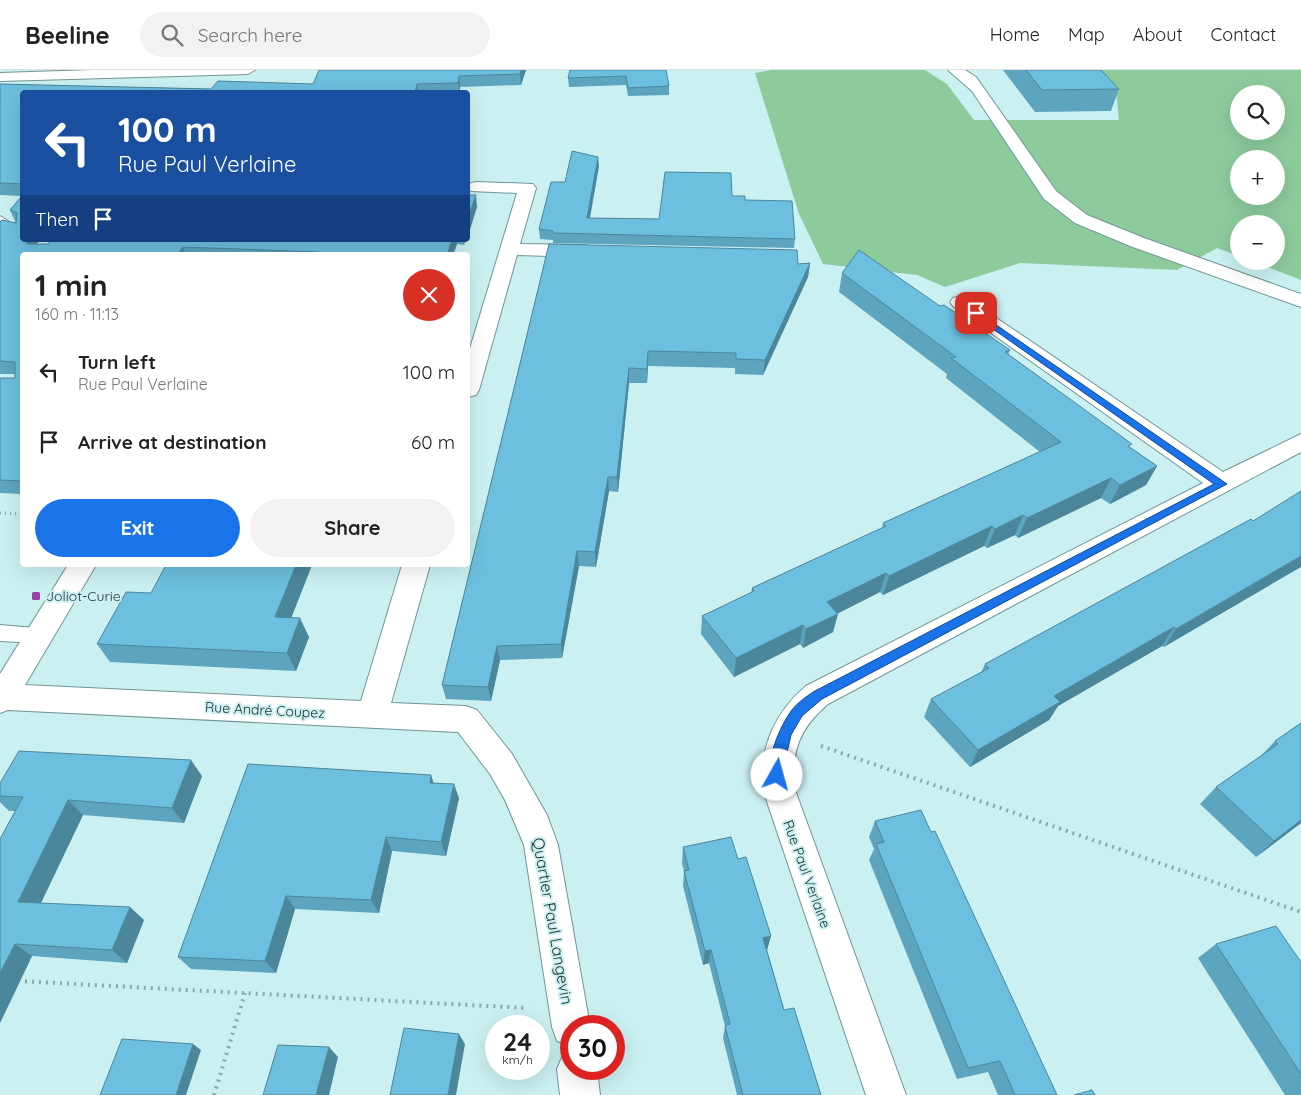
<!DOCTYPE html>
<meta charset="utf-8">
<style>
body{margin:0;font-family:Quicksand,sans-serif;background:#f2f2f2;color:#222;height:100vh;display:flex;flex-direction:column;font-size:19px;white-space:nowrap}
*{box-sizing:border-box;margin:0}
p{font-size:16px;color:#767676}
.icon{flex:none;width:28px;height:28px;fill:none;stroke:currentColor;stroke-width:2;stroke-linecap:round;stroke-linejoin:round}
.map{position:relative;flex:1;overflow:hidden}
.panel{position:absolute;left:20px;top:182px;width:450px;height:315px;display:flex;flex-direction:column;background:#fff;border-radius:5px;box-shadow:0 5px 20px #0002}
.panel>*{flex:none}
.hud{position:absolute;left:20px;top:20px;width:450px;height:152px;border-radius:5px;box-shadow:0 5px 20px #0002;background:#1a4fa0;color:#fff;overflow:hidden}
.controls{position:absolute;left:1230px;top:15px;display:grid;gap:10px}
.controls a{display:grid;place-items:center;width:55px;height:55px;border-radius:50%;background:#fff;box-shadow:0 5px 20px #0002;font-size:25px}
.speed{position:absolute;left:485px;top:945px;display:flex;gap:10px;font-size:25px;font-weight:700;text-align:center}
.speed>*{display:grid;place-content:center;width:65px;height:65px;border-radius:50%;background:#fff;box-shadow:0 5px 20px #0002;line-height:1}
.speed small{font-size:12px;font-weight:400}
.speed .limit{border:8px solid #d22;background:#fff;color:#111}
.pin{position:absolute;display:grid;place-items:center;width:42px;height:42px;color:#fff;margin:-21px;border-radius:10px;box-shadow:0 2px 8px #0006}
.me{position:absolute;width:55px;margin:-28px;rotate:7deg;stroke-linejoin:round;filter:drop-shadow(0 0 4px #0008)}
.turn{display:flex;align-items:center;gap:18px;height:105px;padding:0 15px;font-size:22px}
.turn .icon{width:65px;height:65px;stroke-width:2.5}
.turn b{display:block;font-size:35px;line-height:42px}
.then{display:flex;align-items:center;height:48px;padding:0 15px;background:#0003;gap:10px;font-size:19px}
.round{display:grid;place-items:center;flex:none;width:52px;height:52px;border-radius:26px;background:#f2f2f2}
.overview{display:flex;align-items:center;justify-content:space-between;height:85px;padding:0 15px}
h1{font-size:30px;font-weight:800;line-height:38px}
.cta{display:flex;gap:10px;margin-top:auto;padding:10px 15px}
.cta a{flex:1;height:58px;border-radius:30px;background:#1a73e8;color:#fff;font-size:20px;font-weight:800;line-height:58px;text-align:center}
.cta a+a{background:#f2f2f2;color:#222}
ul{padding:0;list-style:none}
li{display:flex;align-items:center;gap:15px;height:70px;padding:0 15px}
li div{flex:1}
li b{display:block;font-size:19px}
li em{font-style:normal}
header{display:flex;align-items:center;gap:30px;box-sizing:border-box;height:70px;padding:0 25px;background:#fff;border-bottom:1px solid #e0e0e0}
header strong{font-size:24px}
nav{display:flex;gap:28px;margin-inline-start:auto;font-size:18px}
.search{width:350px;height:45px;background:#f2f2f2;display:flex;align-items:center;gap:12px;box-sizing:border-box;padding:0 18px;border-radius:28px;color:#767676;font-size:19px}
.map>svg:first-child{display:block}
.green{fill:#8dcb9d;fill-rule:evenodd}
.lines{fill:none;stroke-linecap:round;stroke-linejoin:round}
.lane-casing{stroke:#729596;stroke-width:2}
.street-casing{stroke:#729596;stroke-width:2}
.path-far1{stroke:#8ba7a9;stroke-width:3;stroke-dasharray:1 4;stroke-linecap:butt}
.path{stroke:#8ba7a9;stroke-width:4;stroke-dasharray:2 5;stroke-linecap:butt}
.lane{fill:#fff;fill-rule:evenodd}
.street{fill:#fff;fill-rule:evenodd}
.wall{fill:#5da4bf}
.shaded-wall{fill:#4c869b}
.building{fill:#6cbfde;stroke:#4c869b}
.route{fill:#1a73e8;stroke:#114b97}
.poi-dot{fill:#9a40ab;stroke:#cbf0f2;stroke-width:2}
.labels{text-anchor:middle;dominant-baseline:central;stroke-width:4;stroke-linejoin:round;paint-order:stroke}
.poi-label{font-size:14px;fill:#253334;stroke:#cbf0f2;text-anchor:start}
.street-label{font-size:14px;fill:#253334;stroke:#cbf0f2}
.near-street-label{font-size:16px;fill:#253334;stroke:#cbf0f2}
</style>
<header>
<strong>Beeline</strong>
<div class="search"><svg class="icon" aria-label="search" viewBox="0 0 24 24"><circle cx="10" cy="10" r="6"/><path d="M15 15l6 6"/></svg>Search here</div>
<nav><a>Home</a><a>Map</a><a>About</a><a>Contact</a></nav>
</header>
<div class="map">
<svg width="1301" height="1025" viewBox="0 0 1301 1025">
<rect width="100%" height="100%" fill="#cbf0f2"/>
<path class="green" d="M 772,0 L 925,0 L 947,14 L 974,50 L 1119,50 L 1116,21 L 1096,0 L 1301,0 L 1301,210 L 1252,191 L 1276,191 L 1276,154 L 1239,154 L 1239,186 L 1217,178 L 1177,200 L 1020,193 L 945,217 L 917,205 L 823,194 L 799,144 L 755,3 ZM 1239,24 L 1276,24 L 1276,61 L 1239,61 ZM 1239,89 L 1276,89 L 1276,126 L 1239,126 Z"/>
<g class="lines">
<g class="lane-casing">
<g id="lane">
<polygon points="0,146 11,153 22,156 22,164 1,159"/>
<polygon points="0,555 47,559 50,565 47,571 40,573 0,571"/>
</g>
</g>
<g class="street-casing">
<g id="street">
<polygon points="93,0 255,0 248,4 0,11 0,3"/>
<polygon points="948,0 965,0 976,7 1056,121 1087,145 1144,168 1301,224 1301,237 1130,176 1075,153 1044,129 972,21"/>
<polygon points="477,112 533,114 536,118 520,174 585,175 592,177 595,181 592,185 585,187 517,185 479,320 476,325 468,327 468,285 517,123 471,121 468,117 471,113"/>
<path d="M 960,226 L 967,228 L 1223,402 L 1301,364 L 1301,382 L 828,634 C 799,659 792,680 794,717 L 906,1025 L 866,1025 L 762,717 C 760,677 775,642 806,616 L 1203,413 L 953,236 L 950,232 L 953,228 Z"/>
<polygon points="68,495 96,495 25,615 361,631 402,495 430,495 391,633 466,636 477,640 512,684 547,745 558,775 590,956 571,956 571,976 557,971 552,957 524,775 505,730 490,704 458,662 8,640 0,643 0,604"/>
<polygon points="571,981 571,999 597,999 600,1025 560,1025 557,999 563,985"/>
</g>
</g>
<polyline class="path-far1" points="0,443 22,444"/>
<g class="path">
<polyline points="821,676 1301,842"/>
<polyline points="18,911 526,938"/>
<polyline points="214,1025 245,923"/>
</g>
<use href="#lane" class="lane"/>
<use href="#street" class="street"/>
</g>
<g class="wall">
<polygon points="526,0 521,15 460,17 460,22 22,22 22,126 0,125 0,14 211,19 313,14"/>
<polygon points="666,0 669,16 669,25 628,26 626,15 569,17 568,8"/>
<polygon points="1003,0 1101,0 1119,19 1111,41 1035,42"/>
<polygon points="599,96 590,148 659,149 732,126 745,130 795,169 794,178 553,173 553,170 540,169 539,159 565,112"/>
<polygon points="22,126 37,174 49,174 49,170 466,170 464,175 457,174 453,185 22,185 22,424 0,423 0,308 15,308 15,304 0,304 0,152 16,153 10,140"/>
<polygon points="549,174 798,194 810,193 808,207 763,305 735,304 735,298 648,296 647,313 629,313 618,422 609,421 596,497 579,496 562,588 500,590 491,631 446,629 442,615"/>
<polygon points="842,203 940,236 1010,280 1008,285 1131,378 1157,396 1146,415 1110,434 1101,428 1018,468 1015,465 987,478 984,476 883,525 880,522 838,543 833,562 803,578 800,574 734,607 701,564 702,546 751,523 752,518 882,458 883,453 1040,382 946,308 947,304 839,222"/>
<polygon points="1253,451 1164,577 1162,576 1058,636 1049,650 970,697 924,647 931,629 981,603 985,594"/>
<polygon points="166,495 312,495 291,548 309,567 296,601 110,592 97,574 151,523"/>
<polygon points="1301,653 1301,753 1256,787 1200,734 1216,717 1260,687 1275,671"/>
<polygon points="202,706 184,753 83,745 41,833 144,850 127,893 32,886 0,953 0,769 15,741 9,741 0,732 0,713"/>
<polygon points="434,713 459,728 446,786 392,781 379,843 295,839 276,903 191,899 178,887"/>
<polygon points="875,751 931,762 1057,1025 998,1025 988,1002 957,1009 869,790 874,779 869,767"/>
<polygon points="683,777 738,789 771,866 767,880 784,940 821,1025 737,1025 723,968 725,956 709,893 703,895 683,816 684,801 682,793"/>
<polygon points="1216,874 1301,892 1301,1025 1285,1025 1198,888"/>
</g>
<g class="shaded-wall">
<polygon points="521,0 526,0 521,15 520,4"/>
<polygon points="459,6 460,17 460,22 458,13"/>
<polygon points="417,14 418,22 415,22"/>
<polygon points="598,87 599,96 588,157 587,148"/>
<polygon points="476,125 477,137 468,166 468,148"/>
<polygon points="26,170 40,170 32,180 27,174"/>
<polygon points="452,170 456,170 457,174 453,185 447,185"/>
<polygon points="183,177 186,185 177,185"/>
<polygon points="810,193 808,207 763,305 765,290"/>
<polygon points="648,281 648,296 647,313 647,299"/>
<polygon points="629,298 629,313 618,422 617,407"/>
<polygon points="1157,396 1146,415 1110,434 1120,415"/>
<polygon points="608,407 609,421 596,497 595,482"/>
<polygon points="1111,408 1101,428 1018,468 1027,448"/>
<polygon points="1023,445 1015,465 987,478 995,459"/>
<polygon points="992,456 984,476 883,525 889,506"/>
<polygon points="577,481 579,496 562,588 561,574"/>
<polygon points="1301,486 1301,497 1164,577 1176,559"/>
<polygon points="296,495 312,495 284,566 275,547"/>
<polygon points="886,503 880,522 823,551 827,532"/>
<polygon points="838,544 833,562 803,578 806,559"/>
<polygon points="300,548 309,567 296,601 287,583"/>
<polygon points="803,555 800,574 734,607 736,588"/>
<polygon points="1174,557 1162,576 1058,636 1049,650 970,697 978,680 1054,626"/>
<polygon points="497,576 500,590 491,631 488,617"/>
<polygon points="191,690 202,706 184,753 172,738"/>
<polygon points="431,705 436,720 430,713"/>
<polygon points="454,714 459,728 446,786 441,772"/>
<polygon points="68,730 83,745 35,845 18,832"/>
<polygon points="1301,750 1301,753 1256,787 1274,771"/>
<polygon points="386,767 392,781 379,843 371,830"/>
<polygon points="286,826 295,839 276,903 265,891"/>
<polygon points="130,837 144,850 127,893 112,880"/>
<polygon points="771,866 767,880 759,882 763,868"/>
<polygon points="15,874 32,886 0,953 0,903"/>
<polygon points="711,880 709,893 703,895 705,881"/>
<polygon points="459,964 465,974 456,1025 448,1025"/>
<polygon points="193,974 201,980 186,1025 176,1025"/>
<polygon points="329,977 338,987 329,1025 316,1025"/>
</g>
<g class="building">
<polygon points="319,0 521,0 520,4 459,6 458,13 417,14 415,22 22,22 22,114 0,113 0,14 211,19 218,11 313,14"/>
<polygon points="570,0 666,0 669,16 628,18 626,6 568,8"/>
<polygon points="1026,0 1101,0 1119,19 1042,20"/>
<polygon points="572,81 598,87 587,148 659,149 665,102 731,103 732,126 745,126 745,130 792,131 795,169 553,163 553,161 539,159 551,112 565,112"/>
<polygon points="468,125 476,125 468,148"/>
<polygon points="22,126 22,170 26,170 27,174 49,174 49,170 452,170 447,185 318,185 319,182 183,177 177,185 22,185 22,411 0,410 0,308 15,308 15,292 0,291 0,152 2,150 16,153 17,143 10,140"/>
<polygon points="549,174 797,180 798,194 810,193 765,290 736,289 736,283 648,281 647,299 629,298 617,407 608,407 595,482 577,481 561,574 497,576 488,617 442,615"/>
<polygon points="859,180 940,236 944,235 1010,280 1005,282 1132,374 1128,376 1157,396 1120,415 1111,408 1027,448 1023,445 995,459 992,456 889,506 886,503 827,532 838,544 806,559 803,555 736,588 702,546 754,521 752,518 886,456 883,453 1061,372 951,288 956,287 842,203"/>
<polygon points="1301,421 1301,486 1176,559 1174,557 1054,626 1060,632 978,680 931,629 989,598 985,594 1251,449 1253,451"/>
<polygon points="166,495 296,495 275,547 300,548 287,583 97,574 126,522 151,523"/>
<polygon points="1301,653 1301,750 1274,771 1216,717 1278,674 1275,671"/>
<polygon points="19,681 191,690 172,738 68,730 18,832 130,837 112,880 15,874 0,903 0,769 23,727 0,726 0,713"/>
<polygon points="248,694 431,705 430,713 454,714 441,772 386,767 371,830 286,826 265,891 178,887"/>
<polygon points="921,740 931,762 935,761 1057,1025 1015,1025 1000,991 968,998 876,774 884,772 875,751"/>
<polygon points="731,767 738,789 746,787 771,866 763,868 784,940 794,938 821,1025 743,1025 725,956 730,954 711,880 705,881 684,801 689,800 683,777"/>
<polygon points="1276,856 1301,892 1301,1004 1216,874"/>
<polygon points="404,958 459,964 448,1025 390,1025"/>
<polygon points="122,969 193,974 176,1025 100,1025"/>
<polygon points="278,975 329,977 316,1025 263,1025"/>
<polygon points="1092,1020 1095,1025 1074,1025"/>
</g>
<path class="route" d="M 976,241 L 1227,414 L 822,629 L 802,646 L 791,665 L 781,709 L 772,709 C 764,692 781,654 792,640 C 797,633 806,627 813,622 L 1214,414 L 973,245 L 972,243 Z"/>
<rect class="poi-dot" x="31" y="521" width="10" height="10" rx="2.5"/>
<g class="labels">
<g class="poi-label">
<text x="46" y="526">Joliot-Curie</text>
</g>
<g class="street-label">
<text transform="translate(265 640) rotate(3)">Rue André Coupez</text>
<text transform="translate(807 804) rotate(70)">Rue Paul Verlaine</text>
</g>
<g class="near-street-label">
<text transform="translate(553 851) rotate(80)">Quartier Paul Langevin</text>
</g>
</g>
</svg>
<div class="controls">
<a><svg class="icon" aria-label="search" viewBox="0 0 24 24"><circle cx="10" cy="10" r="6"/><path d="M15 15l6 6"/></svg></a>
<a>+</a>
<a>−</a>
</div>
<div class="speed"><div>24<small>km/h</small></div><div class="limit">30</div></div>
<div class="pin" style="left:976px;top:243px;background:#d93025"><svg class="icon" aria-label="arrive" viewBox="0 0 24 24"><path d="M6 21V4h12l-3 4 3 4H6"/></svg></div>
<svg class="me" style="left:777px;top:705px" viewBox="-20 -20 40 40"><circle r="19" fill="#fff"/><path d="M0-13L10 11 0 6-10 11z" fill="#1a73e8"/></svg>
<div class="hud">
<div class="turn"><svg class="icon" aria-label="left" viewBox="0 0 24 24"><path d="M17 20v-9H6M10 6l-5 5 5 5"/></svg><div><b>100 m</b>Rue Paul Verlaine</div></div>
<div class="then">Then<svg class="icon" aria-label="arrive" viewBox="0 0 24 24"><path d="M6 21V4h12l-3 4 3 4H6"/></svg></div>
</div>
<section class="panel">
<div class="overview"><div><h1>1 min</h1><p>160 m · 11:13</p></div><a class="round" style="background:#d93025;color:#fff"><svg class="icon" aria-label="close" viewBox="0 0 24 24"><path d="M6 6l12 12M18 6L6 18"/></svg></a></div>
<ul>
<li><svg class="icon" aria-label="left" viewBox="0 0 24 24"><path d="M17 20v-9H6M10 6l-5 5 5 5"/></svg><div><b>Turn left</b><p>Rue Paul Verlaine</p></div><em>100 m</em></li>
<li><svg class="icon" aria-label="arrive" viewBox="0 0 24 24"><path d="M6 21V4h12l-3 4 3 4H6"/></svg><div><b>Arrive at destination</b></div><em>60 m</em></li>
</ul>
<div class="cta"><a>Exit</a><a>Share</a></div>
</section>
</div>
